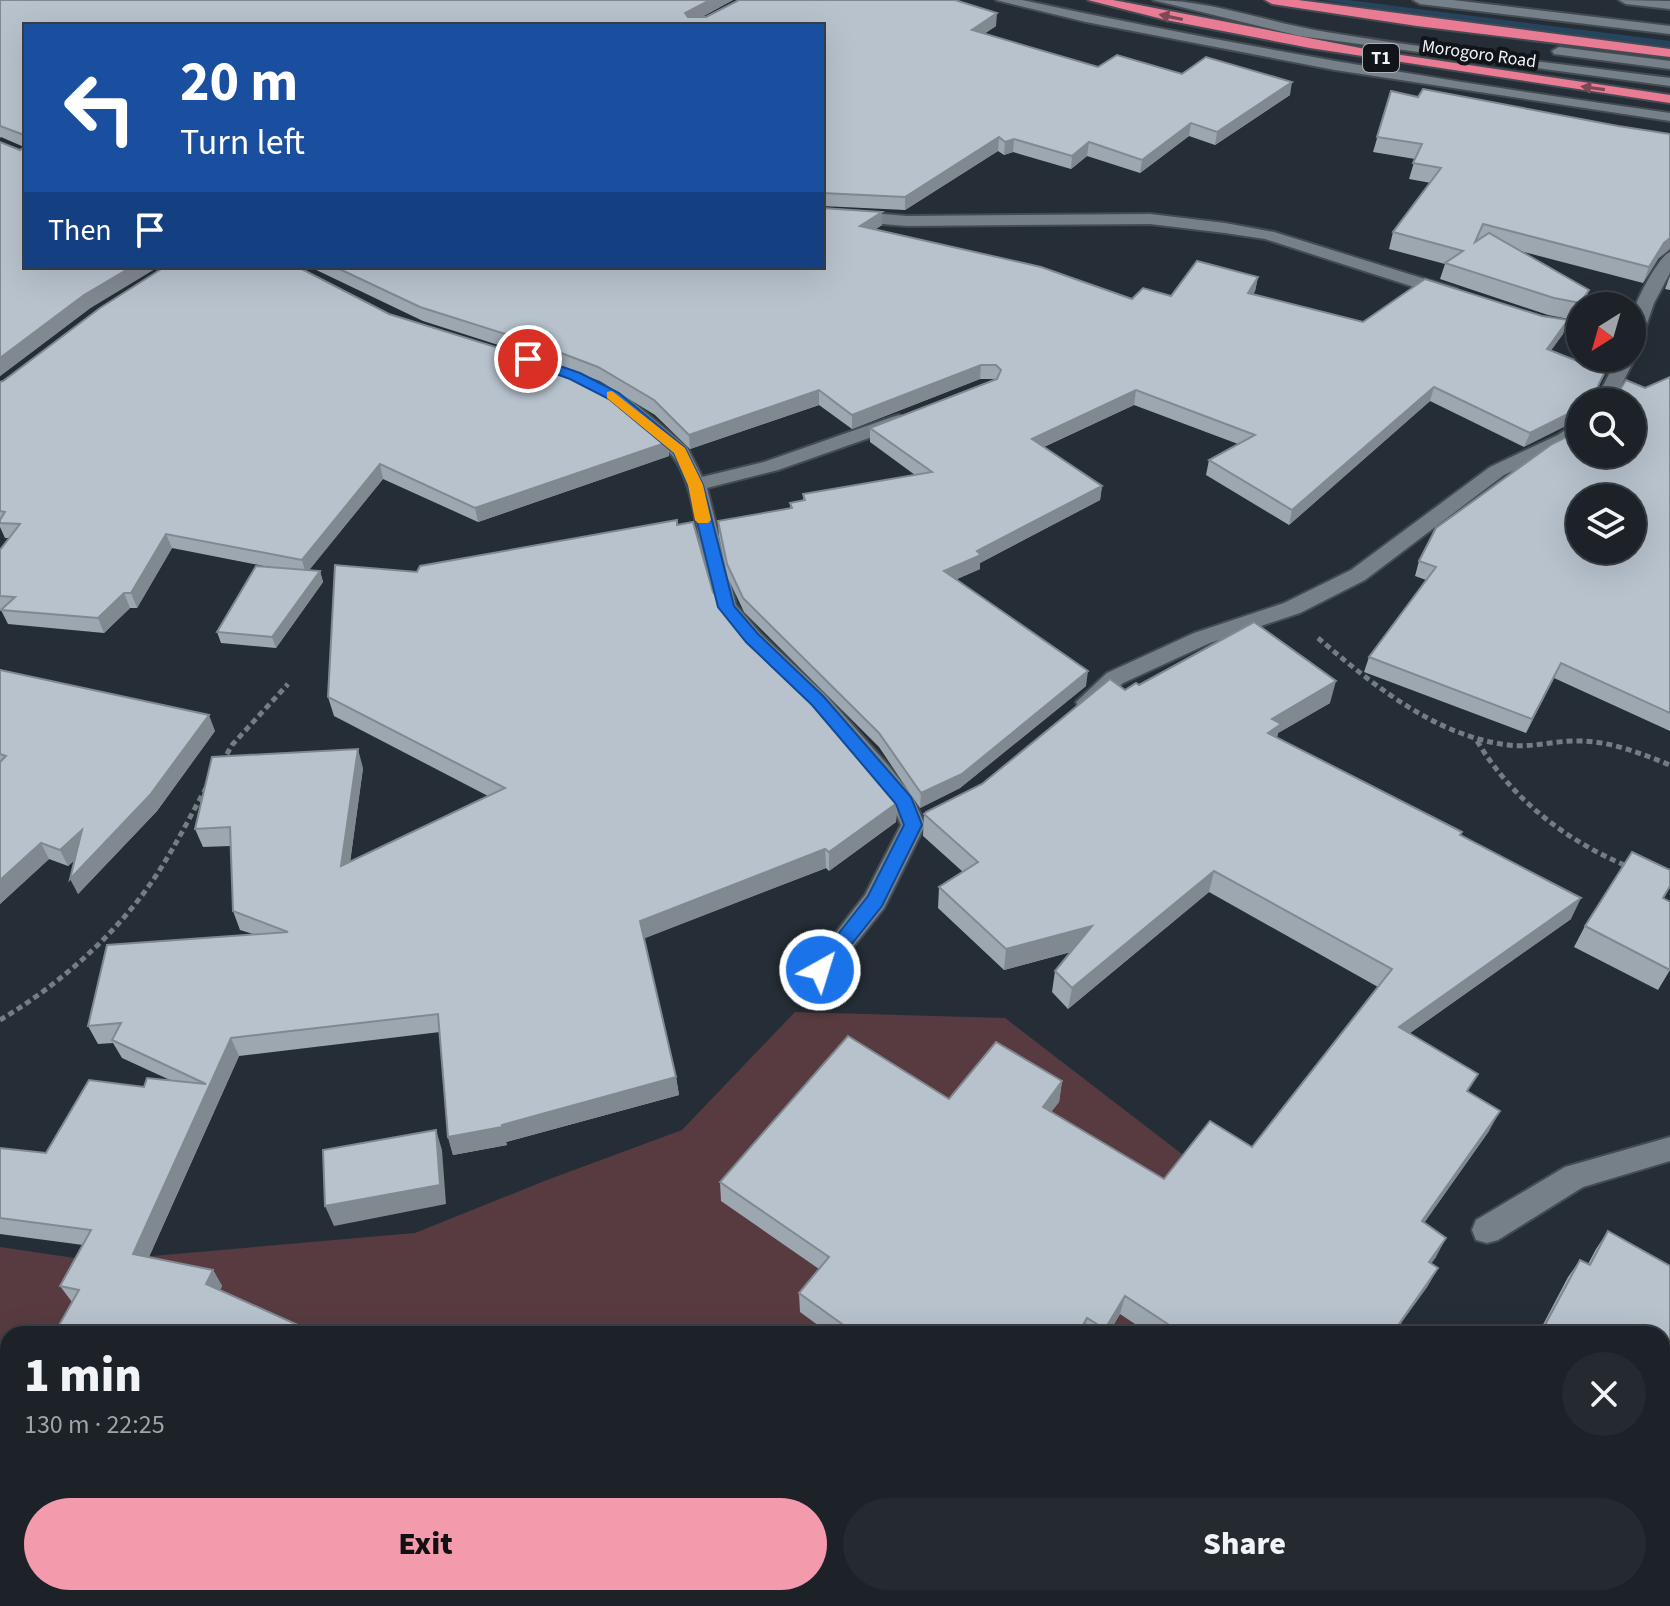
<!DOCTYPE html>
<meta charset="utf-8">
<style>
body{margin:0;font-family:"Source Sans 3",sans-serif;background:#252a30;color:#f1f3f6;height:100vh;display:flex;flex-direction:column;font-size:30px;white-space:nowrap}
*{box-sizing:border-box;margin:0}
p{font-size:26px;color:#a0a4a8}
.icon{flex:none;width:44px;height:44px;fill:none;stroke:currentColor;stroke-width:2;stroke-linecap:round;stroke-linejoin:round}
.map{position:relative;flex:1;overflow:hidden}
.details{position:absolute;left:0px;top:1326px;width:1670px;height:280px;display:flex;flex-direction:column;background:#1c2228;border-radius:24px 24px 0 0;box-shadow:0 8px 32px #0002,0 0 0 2px #3a3f45}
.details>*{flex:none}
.top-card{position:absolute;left:24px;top:24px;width:800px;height:244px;border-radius:0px;box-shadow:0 8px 32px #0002,0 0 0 2px #3a3f45;background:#1a4fa0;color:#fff;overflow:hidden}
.needle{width:52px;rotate:217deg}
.fabs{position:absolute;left:1566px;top:292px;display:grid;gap:16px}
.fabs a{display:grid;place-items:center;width:80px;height:80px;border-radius:50%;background:#1c2228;box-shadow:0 8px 32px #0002,0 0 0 2px #3a3f45;font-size:40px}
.pin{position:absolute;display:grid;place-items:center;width:68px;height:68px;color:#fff;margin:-34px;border:4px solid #fff;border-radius:50%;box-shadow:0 2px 8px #0007}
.me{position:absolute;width:88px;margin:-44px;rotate:39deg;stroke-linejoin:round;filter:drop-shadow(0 0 6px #0008)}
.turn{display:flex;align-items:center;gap:28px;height:168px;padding:0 24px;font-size:36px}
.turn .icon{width:104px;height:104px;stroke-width:2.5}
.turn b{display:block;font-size:56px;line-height:68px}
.then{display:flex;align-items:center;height:76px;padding:0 24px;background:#0003;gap:16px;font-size:30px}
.round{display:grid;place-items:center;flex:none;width:84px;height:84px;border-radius:42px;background:#252a30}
.headline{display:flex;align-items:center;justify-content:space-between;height:136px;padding:0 24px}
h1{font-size:48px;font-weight:800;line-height:60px}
.primary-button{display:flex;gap:16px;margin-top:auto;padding:16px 24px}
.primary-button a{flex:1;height:92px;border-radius:48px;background:#f39aac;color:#111;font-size:32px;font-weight:800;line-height:92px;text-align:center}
.primary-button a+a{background:#252a30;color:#f1f3f6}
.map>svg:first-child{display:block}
.green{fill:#573b40}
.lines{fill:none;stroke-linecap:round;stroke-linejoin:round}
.stream{fill:#26445d;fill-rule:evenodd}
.lane-casing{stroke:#444b52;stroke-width:4}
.street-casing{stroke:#444b52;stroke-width:4}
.highway-casing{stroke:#444b52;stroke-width:4}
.path{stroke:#757d84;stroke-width:5;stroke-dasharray:6 4;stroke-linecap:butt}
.lane{fill:#758089;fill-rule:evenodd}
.street{fill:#758089;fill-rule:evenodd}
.highway{fill:#e97b94;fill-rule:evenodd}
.wall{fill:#9da7b0}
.shaded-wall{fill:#808890}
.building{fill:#b7c2cd;stroke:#808890;stroke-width:2;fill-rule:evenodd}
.oneway{fill:#7d4856}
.route{fill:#1a73e8;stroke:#114b97;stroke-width:2}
.slow{fill:#f59e0b}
.labels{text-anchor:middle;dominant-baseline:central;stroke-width:8;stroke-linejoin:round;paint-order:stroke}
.far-street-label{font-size:18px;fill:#eef4fa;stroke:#111519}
.shield{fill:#111519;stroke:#acb1b6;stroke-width:2}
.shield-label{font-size:18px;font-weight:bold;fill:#eef4fa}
</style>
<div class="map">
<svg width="1670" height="1606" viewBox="0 0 1670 1606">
<rect width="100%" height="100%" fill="#252e36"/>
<g class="green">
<polygon points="795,1012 1005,1018 1416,1334 8,1334 8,1376 0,1372 0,1247 95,1261 415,1233 547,1180 682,1130"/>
<polygon points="1662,1483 1670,1486 1670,1606 1382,1606 1368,1598 1662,1598"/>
</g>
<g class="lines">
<polygon class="stream" points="1322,0 1348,0 1670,41 1670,47 1480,25"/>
<g class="lane-casing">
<g id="lane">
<path d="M 996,0 L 1022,0 C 1236,46 1452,83 1670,113 L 1670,121 L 1335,70 L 1086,22 Z"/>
<path d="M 1153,0 C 1211,0 1269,23 1326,32 C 1440,51 1555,63 1670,78 L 1670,86 L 1300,36 Z"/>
<polygon points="1413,0 1453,0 1670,26 1670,34 1420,4"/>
<polygon points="1559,47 1670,61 1670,69 1554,54 1552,51"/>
</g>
</g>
<g class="street-casing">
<g id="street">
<polygon points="1619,0 1670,1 1670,9 1626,4"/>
<polygon points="822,209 907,216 1150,214 1225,223 1274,232 1457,289 1460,293 1457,297 1445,297 1265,239 1225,233 1150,224 907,226 822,219"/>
<path d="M 1670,252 L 1670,273 L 1654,303 L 1641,341 L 1632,346 C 1632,336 1630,323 1633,313 C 1636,300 1659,256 1670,252 Z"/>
<polygon points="1535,316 1580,324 1580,334 1529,325 1526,321"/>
<polygon points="1632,354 1635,358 1613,402 1595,402 1617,358 1632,358"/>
<path d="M 566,368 L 621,392 L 687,447 L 702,477 L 764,462 L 892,417 L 899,415 L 908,421 L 906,425 L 778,470 L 707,488 L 736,605 L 760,633 L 826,695 L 888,765 L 912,795 L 925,825 L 884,908 L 829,977 L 820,980 L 811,977 L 807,970 L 865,895 L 901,825 C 881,772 811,707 769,667 C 752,650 728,631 716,608 C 696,568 701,485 669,452 C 638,419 600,396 560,377 L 557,373 Z"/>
<polygon points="1580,420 1580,436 1572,443 1504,475 1365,580 1300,613 1210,643 1123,683 1095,708 1079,708 1076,702 1107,673 1194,633 1284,603 1351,570 1490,467 1558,435"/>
<polygon points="1670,1137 1670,1161 1583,1187 1498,1240 1487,1243 1476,1240 1472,1230 1476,1220 1565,1167"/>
<polygon points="1081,1598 1115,1598 1113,1606 1079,1606"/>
</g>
</g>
<g class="highway-casing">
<g id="highway">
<polygon points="1088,0 1113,0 1381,52 1670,95 1670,103 1310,48 1166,20"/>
<polygon points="1265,0 1298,0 1670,49 1670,57 1417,26 1272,4"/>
</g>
</g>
<g class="path">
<path d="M 1318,638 C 1372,684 1435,736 1508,745 C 1531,748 1553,741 1575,741 C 1608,740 1640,753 1670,765"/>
<path d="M 1477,741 C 1512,799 1566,841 1629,867"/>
<polyline points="222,763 232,745 288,684"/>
<path d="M 0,1020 C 54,988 105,944 143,894 C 168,861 186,824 206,788"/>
</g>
<use href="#lane" class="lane"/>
<use href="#street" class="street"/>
<use href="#highway" class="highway"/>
</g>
<g class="wall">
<polygon points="0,0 733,0 702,17 996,26 984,34 1098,67 1182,74 1290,95 1215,145 1189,136 1140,173 1087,156 1071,169 1013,152 1004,155 998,151 905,210 822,206 822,26 26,26 89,309 0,376 0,142 20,150 24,147 1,137 0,138"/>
<polygon points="1391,91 1658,259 1643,283 1520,251 1589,290 1583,306 1580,306 1580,311 1574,320 1548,315 1440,279 1445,264 1389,249 1393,232 1431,183 1409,179 1415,159 1373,152"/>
<polygon points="882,212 882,225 876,229 1132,299 1171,296 1258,277 1255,291 1253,294 1363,322 1563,334 1551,350 1599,388 1601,391 1619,391 1645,388 1670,377 1670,731 1554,678 1526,733 1364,672 1369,657 1426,580 1415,576 1419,561 1580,430 1632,402 1580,402 1524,447 1430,401 1289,525 1206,475 1209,460 1238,444 1134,405 1044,447 1102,486 1100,500 980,563 980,569 957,579 1086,686 960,788 920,808 879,747 744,612 728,578 719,536 718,521 790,508 790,503 803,501 803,494 915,475 870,442 870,428 995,379 980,379 852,429 819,405 690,449 655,415 600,381 542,359 423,321 308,266 822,266"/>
<polygon points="1670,276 1670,290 1665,289"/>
<polygon points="389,314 668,442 669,456 478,522 383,479 309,570 320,571 323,582 276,648 221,643 217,632 264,566 172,548 137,608 130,608 104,633 8,624 1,610 0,610 0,550 9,538 5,538 0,527 0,382"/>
<polygon points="677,525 713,592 754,641 897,803 896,822 829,871 826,868 644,938 676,1077 679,1095 506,1142 507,1145 453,1155 448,1137 440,1032 239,1056 149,1257 213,1270 222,1286 220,1290 318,1334 54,1334 72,1302 60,1286 83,1245 0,1234 0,1148 46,1153 144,1087 170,1080 122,1058 113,1043 98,1044 88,1026 253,934 240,930 233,911 231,846 203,847 195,829 363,768 350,862 488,796 334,716 328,697 417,572"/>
<polygon points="0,670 215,731 157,811 78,894 75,860 68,866 49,859 0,904"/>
<polygon points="1139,685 1330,703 1278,733 1277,737 1461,836 1571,919 1410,1033 1469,1093 1489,1131 1424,1223 1436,1257 1431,1263 1438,1268 1427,1287 1393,1334 1150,1334 1120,1314 1108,1334 830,1334 800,1312 799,1293 819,1269 721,1201 720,1182 949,1099 1062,1081 1059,1102 1051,1112 1164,1179 1252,1147 1378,987 1209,892 1068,1009 1052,992 1055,971 1071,952 1004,970 938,908 939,887 963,872 923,836 924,814 982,784 1125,690"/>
<polygon points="1663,899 1670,970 1658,990 1574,947 1585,926"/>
<polygon points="1608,1231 1662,1334 1538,1334 1568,1277 1580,1260 1588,1264 1596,1249"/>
<polygon points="1472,1598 1662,1598 1670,1606 1469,1606"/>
</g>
<g class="shaded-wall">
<polygon points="710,0 733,0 686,25 685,13"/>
<polygon points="997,13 996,26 971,42 972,30"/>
<polygon points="1292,82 1290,95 1215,145 1217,132"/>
<polygon points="1191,123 1189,136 1140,173 1142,160"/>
<polygon points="999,137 998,151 905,210 905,197"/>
<polygon points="1014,139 1013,152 1004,155 1005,142"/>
<polygon points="1089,142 1087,156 1071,169 1072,156"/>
<polygon points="882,212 882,225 860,239 860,226"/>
<polygon points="1670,238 1670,249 1658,259 1643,283 1649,267 1664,243"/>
<polygon points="133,266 160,266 89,309 0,376 0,358 84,295"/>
<polygon points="1258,277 1255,291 1245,307 1248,293"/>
<polygon points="1589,290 1583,306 1580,306 1580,311 1574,320 1580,303"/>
<polygon points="1568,320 1563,334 1542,363 1547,349"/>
<polygon points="981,365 980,379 852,429 852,415"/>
<polygon points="1434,387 1430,401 1289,525 1292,510"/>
<polygon points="819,390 819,405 690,449 689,435"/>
<polygon points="1136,390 1134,405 1030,453 1032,439"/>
<polygon points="1580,408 1580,419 1524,447 1530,433"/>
<polygon points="668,442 669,456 478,522 475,508"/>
<polygon points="380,464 383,479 306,574 302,560"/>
<polygon points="1102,486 1100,500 980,563 980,569 943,585 944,571 977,551"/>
<polygon points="166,534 172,548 137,608 131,593"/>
<polygon points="320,571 323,582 276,648 272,637"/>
<polygon points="124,593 130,608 104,633 98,618"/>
<polygon points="1561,663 1554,678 1526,733 1532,719"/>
<polygon points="1088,671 1086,686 960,788 920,808 921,793"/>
<polygon points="1336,681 1330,703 1278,733 1275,746 1263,754 1272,719"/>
<polygon points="209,715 215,731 157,811 78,894 70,879"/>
<polygon points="358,749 363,768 347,885 341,866"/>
<polygon points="897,803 896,822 829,871 829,852"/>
<polygon points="82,830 90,846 68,866 60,850"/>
<polygon points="41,843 49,859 0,904 0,880"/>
<polygon points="825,849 826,868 643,939 640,921"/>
<polygon points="1214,871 1209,892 1068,1009 1072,988"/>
<polygon points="1581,898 1571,919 1390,1047 1399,1027"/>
<polygon points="1092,926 1089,947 1004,970 1006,949"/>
<polygon points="231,1038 239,1056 143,1270 133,1254"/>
<polygon points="676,1077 679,1095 506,1142 507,1145 453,1155 448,1137"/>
<polygon points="1062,1081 1059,1102 1039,1127 1043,1107"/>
<polygon points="1500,1111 1489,1131 1412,1240 1422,1221"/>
<polygon points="436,1130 442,1150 446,1204 334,1226 325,1206"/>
<polygon points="1446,1238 1436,1257 1419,1281 1429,1262"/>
<polygon points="1438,1268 1427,1287 1393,1334 1392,1334"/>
<polygon points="213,1270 222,1286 215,1300 206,1284"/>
<polygon points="1125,1296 1120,1314 1108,1334 1104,1334 1105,1329"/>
<polygon points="1087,1318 1084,1334 1078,1334"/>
<polygon points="243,1598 260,1598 255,1606 238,1606"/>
<polygon points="457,1598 472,1598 470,1606 454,1606"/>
<polygon points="796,1598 803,1598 799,1606 792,1606"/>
</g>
<g class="building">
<polygon points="0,0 710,0 685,13 688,17 706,17 739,0 955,0 997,13 972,30 1098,67 1117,55 1182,74 1206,57 1292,82 1217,132 1191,123 1142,160 1089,142 1072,156 1014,139 1005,142 999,137 905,197 822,193 822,26 26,26 26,266 133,266 84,295 0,358 0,142 20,150 24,147 24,135 0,126"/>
<polygon points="1423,89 1618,126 1670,134 1670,238 1664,243 1649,267 1483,224 1475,242 1489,233 1589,290 1580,303 1554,298 1445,263 1463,251 1393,232 1441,168 1413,163 1422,144 1377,137 1391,91 1418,97"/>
<path d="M 822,208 L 882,212 L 860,226 L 1041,267 L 1132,299 L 1143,288 L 1171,296 L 1197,261 L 1258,277 L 1248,293 L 1363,322 L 1425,279 L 1542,316 L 1568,320 L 1547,349 L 1605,372 L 1598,386 L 1601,391 L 1619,391 L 1626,380 L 1645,388 L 1670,377 L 1670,713 L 1561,663 L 1532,719 L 1369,657 L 1436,567 L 1419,561 L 1436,528 L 1552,444 L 1580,430 L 1580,454 L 1632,454 L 1632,402 L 1580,402 L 1580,408 L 1530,433 L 1434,387 L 1292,510 L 1209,460 L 1255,435 L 1136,390 L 1032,439 L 1102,486 L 977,551 L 981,555 L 944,571 L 1088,671 L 962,774 L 921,793 L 879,733 L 743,598 L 727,564 L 718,521 L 792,508 L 790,503 L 805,500 L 803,494 L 932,472 L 870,428 L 997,379 L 1001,370 L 996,365 L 981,365 L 852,415 L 819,390 L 689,435 L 654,400 L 598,367 L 540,345 L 420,307 L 333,266 L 822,266 ZM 1580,498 L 1632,498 L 1632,550 L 1580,550 Z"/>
<polygon points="166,266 296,266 389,314 534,359 584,379 632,410 668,442 475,508 380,464 302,560 166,534 131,593 124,593 98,618 1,610 15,597 0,596 0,550 20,524 0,523 0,520 5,512 0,511 0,382 3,381 100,308"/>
<polygon points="677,520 677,525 693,522 713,592 754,641 850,734 887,783 897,803 829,852 825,849 640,921 676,1077 502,1125 502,1127 448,1137 438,1014 231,1038 133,1254 213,1270 206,1284 318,1334 183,1334 175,1331 173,1334 54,1334 79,1290 60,1286 91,1230 0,1218 0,1148 46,1153 89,1080 144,1087 147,1078 206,1084 112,1040 121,1023 88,1026 107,945 288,932 233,911 230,827 195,829 212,757 358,749 341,866 505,788 328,697 335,565 417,572 420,566"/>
<polygon points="256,566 320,571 272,637 217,632"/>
<polygon points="1254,622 1336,681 1272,719 1281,724 1268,733 1462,832 1460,835 1581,898 1399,1027 1478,1074 1467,1091 1500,1111 1422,1221 1446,1238 1429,1262 1438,1268 1392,1334 1183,1334 1125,1296 1105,1329 1087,1318 1078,1334 856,1334 799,1293 829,1257 720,1182 848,1036 949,1099 996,1042 1062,1081 1043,1107 1164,1179 1210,1121 1252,1147 1392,969 1214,871 1072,988 1055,971 1092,926 1006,949 939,887 978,862 924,814 926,812 982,784 1110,679 1125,690 1136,683 1139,685"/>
<polygon points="0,670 209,715 150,795 70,879 82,830 60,850 41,843 0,880 0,762 6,756 0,754"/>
<polygon points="1632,852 1670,870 1670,886 1663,898 1670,902 1670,970 1585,926"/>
<polygon points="436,1130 440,1185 325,1206 323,1150"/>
<polygon points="1608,1231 1670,1266 1670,1486 1662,1505 1662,1334 1540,1334 1580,1260 1590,1265"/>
<polygon points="679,1325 680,1334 619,1334"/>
<polygon points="1662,1512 1670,1515 1670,1606 1496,1606 1483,1598 1662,1598"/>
<polygon points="67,1598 243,1598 238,1606 62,1606"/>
<polygon points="382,1598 457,1598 454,1606 380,1606"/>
<polygon points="648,1598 796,1598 792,1606 644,1606"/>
<polygon points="932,1598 1011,1598 1009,1604 1014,1606 929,1606"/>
</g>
<defs><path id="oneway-solid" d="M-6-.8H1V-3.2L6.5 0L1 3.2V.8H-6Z" transform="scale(2)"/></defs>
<g class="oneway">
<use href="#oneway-solid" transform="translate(1171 17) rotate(-168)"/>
<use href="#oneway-solid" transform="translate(1593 88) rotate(-172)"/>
</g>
<polygon class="route" points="528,355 580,373 619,393 685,448 703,485 734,606 758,634 824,697 911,797 922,825 882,906 827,975 813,975 810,970 868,896 904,825 896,804 812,705 746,642 718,607 688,485 674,453 609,399 570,379 523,362 523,356"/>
<polygon class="slow" points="612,391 685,448 703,485 711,520 708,523 698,523 695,520 688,485 674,453 607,398 607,392"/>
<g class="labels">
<g class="far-street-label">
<text transform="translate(1479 54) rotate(8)">Morogoro Road</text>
</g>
<rect class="shield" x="1363" y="44" width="36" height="28" rx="6"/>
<g class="shield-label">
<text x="1381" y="58">T1</text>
</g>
</g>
</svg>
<div class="fabs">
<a><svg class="needle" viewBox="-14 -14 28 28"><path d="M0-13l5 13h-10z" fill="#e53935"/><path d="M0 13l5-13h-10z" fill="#a0a4a8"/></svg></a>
<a><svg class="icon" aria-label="search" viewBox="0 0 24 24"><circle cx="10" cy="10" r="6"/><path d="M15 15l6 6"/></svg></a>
<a><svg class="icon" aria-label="layers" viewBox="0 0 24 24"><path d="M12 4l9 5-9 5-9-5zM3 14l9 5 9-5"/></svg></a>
</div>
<div class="pin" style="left:528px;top:359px;background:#d93025"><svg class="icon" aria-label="arrive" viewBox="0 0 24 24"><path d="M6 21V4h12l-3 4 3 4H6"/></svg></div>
<svg class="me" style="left:820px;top:970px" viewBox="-20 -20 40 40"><circle r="17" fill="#1a73e8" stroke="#fff" stroke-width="3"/><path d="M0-11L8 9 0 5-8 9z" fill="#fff"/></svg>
<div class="top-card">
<div class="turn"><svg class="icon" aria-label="left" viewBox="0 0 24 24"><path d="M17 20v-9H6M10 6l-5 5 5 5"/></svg><div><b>20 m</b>Turn left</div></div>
<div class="then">Then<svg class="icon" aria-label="arrive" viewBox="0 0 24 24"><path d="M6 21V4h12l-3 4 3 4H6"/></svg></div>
</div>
<section class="details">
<div class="headline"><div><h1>1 min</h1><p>130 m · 22:25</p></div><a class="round"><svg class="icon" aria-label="close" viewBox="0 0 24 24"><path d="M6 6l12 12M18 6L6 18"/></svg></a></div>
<div class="primary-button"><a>Exit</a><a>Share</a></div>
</section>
</div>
